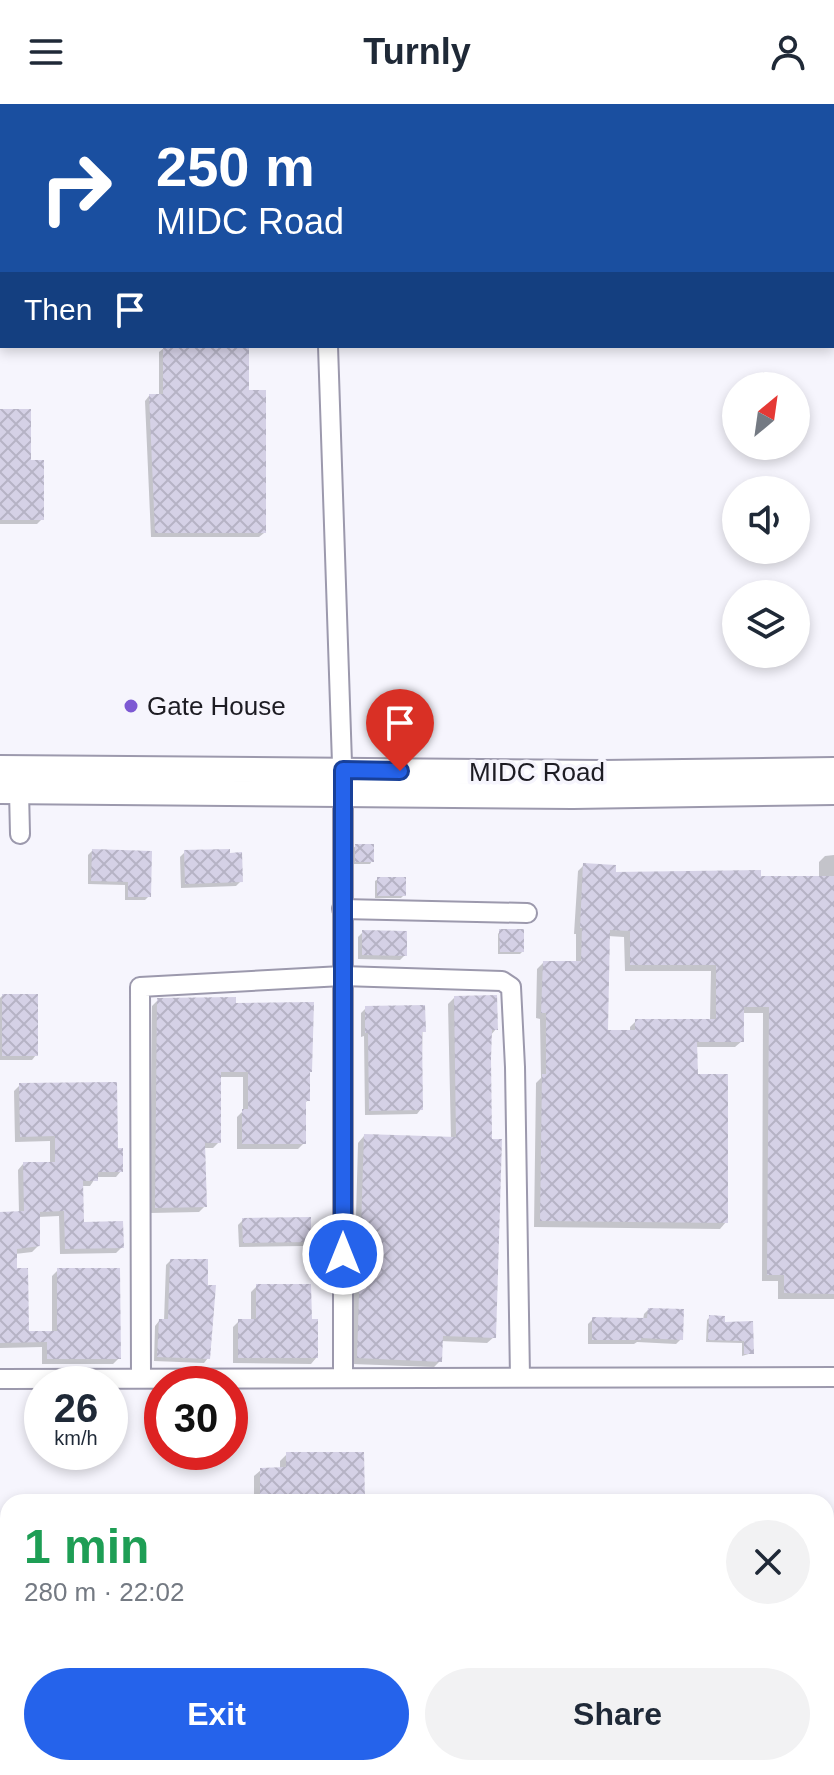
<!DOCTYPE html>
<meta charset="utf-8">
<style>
body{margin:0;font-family:Arial,sans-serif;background:#f2f2f3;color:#1f2937;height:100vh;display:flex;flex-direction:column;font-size:30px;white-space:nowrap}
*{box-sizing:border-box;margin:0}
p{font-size:26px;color:#747a83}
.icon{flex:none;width:44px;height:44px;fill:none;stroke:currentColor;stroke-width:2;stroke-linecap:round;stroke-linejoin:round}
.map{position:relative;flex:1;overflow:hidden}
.sheet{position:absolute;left:0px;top:1390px;width:834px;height:282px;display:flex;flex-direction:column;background:#fff;border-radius:24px 24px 0 0;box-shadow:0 4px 12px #0003}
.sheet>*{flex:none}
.banner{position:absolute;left:0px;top:0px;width:834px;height:244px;box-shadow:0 4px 12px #0003;background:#1a4fa0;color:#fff;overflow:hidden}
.needle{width:52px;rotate:29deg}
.buttons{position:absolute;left:722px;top:268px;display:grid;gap:16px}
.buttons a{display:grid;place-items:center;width:88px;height:88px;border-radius:50%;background:#fff;box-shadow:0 4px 12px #0003;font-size:40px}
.speed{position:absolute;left:24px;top:1262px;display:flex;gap:16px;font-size:40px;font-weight:700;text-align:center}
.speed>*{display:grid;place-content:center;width:104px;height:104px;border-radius:50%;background:#fff;box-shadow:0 4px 12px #0003;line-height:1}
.speed small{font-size:20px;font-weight:400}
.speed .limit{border:12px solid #d22;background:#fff;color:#111}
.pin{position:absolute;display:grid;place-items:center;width:68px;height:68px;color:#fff;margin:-82px -34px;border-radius:50% 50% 50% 0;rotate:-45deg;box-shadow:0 0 8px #0007}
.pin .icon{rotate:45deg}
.me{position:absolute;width:88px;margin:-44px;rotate:0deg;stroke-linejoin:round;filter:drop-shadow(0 0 6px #0008)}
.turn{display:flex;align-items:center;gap:28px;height:168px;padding:0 24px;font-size:36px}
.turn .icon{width:104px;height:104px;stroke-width:2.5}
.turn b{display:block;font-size:56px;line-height:68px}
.then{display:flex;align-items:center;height:76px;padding:0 24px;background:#0003;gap:16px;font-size:30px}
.round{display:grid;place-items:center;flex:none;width:84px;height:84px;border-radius:42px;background:#f2f2f3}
.summary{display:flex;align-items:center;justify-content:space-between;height:136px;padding:0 24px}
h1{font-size:48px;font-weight:600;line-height:60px;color:#1e9e55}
.primary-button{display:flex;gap:16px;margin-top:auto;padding:16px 24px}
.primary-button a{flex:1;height:92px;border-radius:48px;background:#2563eb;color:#fff;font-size:32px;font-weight:600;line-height:92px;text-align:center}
.primary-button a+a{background:#f2f2f3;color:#1f2937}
header{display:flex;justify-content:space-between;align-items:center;height:104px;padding:0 24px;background:#fff;font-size:36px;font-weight:600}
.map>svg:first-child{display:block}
.water{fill:#a898e4}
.shadow{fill:#0003;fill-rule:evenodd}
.building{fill:url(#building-cross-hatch);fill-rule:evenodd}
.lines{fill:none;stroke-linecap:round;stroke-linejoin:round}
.minor-casing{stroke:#9c99ad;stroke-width:22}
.major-casing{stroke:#9c99ad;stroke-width:28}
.minor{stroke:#fff;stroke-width:18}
.major{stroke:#fff;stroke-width:24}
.route-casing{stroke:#184099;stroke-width:20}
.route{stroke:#2563eb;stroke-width:14}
.poi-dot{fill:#7d59d3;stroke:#f6f5fd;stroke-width:3}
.labels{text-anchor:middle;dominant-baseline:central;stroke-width:7;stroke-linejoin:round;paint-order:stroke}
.poi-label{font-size:26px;fill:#1d1c23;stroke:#f6f5fd;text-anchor:start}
.street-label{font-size:26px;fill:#1d1c23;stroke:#f6f5fd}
</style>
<header><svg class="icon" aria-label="menu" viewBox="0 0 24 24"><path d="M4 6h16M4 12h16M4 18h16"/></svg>Turnly<svg class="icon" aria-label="person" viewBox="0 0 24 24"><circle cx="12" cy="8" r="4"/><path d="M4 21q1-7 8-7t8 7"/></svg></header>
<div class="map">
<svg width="834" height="1671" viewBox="0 0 834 1671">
<defs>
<pattern id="building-cross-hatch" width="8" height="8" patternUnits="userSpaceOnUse" patternTransform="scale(2)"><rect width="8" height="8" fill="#d5d1e6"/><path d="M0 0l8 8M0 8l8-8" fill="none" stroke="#b6b3c5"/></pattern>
</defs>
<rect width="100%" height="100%" fill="#f6f5fd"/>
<g class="water">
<polygon points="8,1530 8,1584 0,1587 0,1533"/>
<polygon points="826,1639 834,1643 834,1671 691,1671 683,1664 826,1664"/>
</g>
<g class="shadow">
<polygon points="729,0 757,0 755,2"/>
<rect x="0" y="96" width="2" height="78"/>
<polygon points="247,242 247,288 264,429 259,433 151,433 145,297 149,292 159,292 159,248 164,244"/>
<polygon points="0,307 29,358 42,415 37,420 0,420"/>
<polygon points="356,742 372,757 370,760 353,760 353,744"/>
<polygon points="92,747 149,792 145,796 125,796 125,781 88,780 88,751"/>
<polygon points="185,748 241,777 236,782 181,784 180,753"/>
<path d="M 834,751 L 834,1195 L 778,1195 L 778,1177 L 762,1177 L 763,909 L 742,909 L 742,937 L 735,943 L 695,943 L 696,972 L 726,1118 L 720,1125 L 534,1123 L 536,979 L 541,974 L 540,915 L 536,914 L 537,865 L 543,859 L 576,859 L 576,830 L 574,830 L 578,767 L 584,761 L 614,770 L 819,774 L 819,758 L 825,752 ZM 608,832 L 624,833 L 625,867 L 711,867 L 710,917 L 636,917 L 630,923 L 630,928 L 606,928 Z"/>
<polygon points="378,775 404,791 401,794 375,794 375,777"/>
<polygon points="500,827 522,848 520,850 498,850 498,830"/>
<polygon points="363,828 405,851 400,856 358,855 358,833"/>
<polygon points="2,892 36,951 32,956 0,956 0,894"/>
<polygon points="454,894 496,925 490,932 494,1233 487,1239 440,1237 440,1257 434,1263 352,1260 358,1039 364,1032 451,1035 448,900"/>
<polygon points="158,896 235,901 308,969 308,996 304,1000 304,1039 298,1045 237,1045 237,1013 243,1007 243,973 219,973 219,1038 213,1044 203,1044 205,1102 199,1108 150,1109 152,902"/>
<polygon points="423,903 421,1005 417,1010 365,1011 364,932 361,933 361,909 366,904"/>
<polygon points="20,981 116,1046 121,1067 116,1073 96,1073 90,1082 81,1082 82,1120 122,1143 116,1149 60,1150 59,1112 38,1113 38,1142 32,1148 15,1150 15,1166 27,1229 52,1229 52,1172 58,1166 119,1254 113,1260 42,1260 42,1243 0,1244 0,1110 19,1109 18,1066 23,1060 50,1060 50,1037 15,1038 14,987"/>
<polygon points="243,1116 309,1137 304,1142 239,1143 238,1121"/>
<polygon points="170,1157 208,1254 204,1259 154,1257 155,1222 159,1217 164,1217 166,1161"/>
<polygon points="257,1182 310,1217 316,1254 311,1260 233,1259 233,1223 239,1217 251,1217 251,1188"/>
<polygon points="648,1206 681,1235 676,1240 637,1238 634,1240 588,1240 588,1220 593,1215 643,1216 644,1210"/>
<polygon points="710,1213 723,1220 751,1219 752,1249 742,1252 742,1239 706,1238 707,1216"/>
<polygon points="287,1350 363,1398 254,1398 254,1372 261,1366 280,1365 280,1357"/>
<polygon points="827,1489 834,1489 834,1558 826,1558"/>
</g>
<g class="building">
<polygon points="163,242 249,242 249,286 266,286 266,429 155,429 149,290 163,290"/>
<polygon points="763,268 791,282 757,282"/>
<polygon points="0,305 31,305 31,356 44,356 44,416 0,416"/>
<rect x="355" y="740" width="19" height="18"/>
<polygon points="92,745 152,747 151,793 128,793 128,778 91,777"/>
<polygon points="230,745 230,749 242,748 243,778 185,780 184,746"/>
<path d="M 583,759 L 616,761 L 616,768 L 761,766 L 761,772 L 834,772 L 834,1190 L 784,1189 L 784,1171 L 767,1171 L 769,903 L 744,903 L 744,938 L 697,938 L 698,970 L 728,970 L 728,1119 L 540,1117 L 542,970 L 546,970 L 546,909 L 541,909 L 543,857 L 581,857 L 582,824 L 580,824 ZM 610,826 L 630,827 L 630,861 L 716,861 L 716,915 L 635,915 L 635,926 L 608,926 Z"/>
<rect x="377" y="773" width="29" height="19"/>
<polygon points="499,825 524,825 524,848 500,848"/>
<polygon points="362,826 407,827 407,852 362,851"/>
<rect x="2" y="890" width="36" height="62"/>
<polygon points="497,891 498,926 492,926 491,955 492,1035 502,1035 496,1234 443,1232 442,1258 357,1254 364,1030 456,1033 454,892"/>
<polygon points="236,893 236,899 314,898 312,968 310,968 310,997 306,997 306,1040 242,1040 242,1005 248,1005 248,968 221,968 221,1039 205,1039 207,1103 155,1104 157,894"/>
<polygon points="425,901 426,928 422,928 423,1006 369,1007 368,929 365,929 365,902"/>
<polygon points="117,978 118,1044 123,1044 123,1068 98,1068 98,1077 83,1077 84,1118 123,1117 124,1144 65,1145 64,1107 40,1108 40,1142 17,1145 17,1164 28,1164 29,1227 57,1227 57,1164 120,1164 121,1255 47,1255 47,1238 0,1239 0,1108 24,1107 23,1058 55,1058 55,1032 20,1033 19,979"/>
<polygon points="311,1113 311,1138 243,1139 242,1114"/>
<polygon points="170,1155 208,1155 208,1181 216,1181 210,1255 157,1253 159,1215 168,1215"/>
<polygon points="256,1180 311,1180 312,1215 318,1215 318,1254 238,1254 238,1215 256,1215"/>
<polygon points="648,1204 684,1205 683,1236 641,1234 641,1236 592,1236 592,1213 647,1214"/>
<polygon points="709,1211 725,1212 725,1218 753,1217 754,1250 744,1250 744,1237 708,1236"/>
<polygon points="286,1348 364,1348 365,1398 260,1398 260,1364 286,1363"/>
</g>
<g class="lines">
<g class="minor-casing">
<g id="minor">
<polyline points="244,2 244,0"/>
<polyline points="328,242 343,689 343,1273"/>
<polyline points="19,687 20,730"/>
<polyline points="342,805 527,809"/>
<polyline points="141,1274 140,883 342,872 502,877 511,883 515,963 520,1273"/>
<polyline points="0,1275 834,1273"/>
</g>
</g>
<g class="major-casing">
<g id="major">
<polyline points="0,664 603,669 834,666"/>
<polyline points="0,687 573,692 834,688"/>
</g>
</g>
<use href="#minor" class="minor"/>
<use href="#major" class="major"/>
</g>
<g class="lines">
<g class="route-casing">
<polyline id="route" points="343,1150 343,666 400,667"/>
</g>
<use href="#route" class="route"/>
</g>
<circle class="poi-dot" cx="131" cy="602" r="8"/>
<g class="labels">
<g class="poi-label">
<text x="147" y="602">Gate House</text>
</g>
<g class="street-label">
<text x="537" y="668">MIDC Road</text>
</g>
</g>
</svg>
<div class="buttons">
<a><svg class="needle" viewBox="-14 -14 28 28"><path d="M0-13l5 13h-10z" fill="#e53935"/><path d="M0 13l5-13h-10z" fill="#747a83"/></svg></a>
<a><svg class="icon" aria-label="sound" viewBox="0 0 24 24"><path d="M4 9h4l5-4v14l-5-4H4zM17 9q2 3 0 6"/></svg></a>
<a><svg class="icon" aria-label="layers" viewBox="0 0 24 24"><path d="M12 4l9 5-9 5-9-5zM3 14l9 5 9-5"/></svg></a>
</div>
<div class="speed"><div>26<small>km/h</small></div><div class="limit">30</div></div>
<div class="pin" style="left:400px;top:667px;background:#d93025"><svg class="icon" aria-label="arrive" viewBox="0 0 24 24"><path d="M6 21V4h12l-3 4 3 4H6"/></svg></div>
<svg class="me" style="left:343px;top:1150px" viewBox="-20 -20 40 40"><circle r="17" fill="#2563eb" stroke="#fff" stroke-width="3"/><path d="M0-11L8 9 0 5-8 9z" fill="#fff"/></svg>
<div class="banner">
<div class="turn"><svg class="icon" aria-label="right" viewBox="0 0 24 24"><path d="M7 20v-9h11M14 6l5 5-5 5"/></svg><div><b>250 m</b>MIDC Road</div></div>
<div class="then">Then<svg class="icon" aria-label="arrive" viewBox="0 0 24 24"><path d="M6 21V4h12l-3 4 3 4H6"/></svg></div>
</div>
<section class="sheet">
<div class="summary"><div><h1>1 min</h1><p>280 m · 22:02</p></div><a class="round"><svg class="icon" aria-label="close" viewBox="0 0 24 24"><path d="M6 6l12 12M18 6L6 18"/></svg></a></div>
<div class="primary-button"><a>Exit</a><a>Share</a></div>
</section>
</div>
